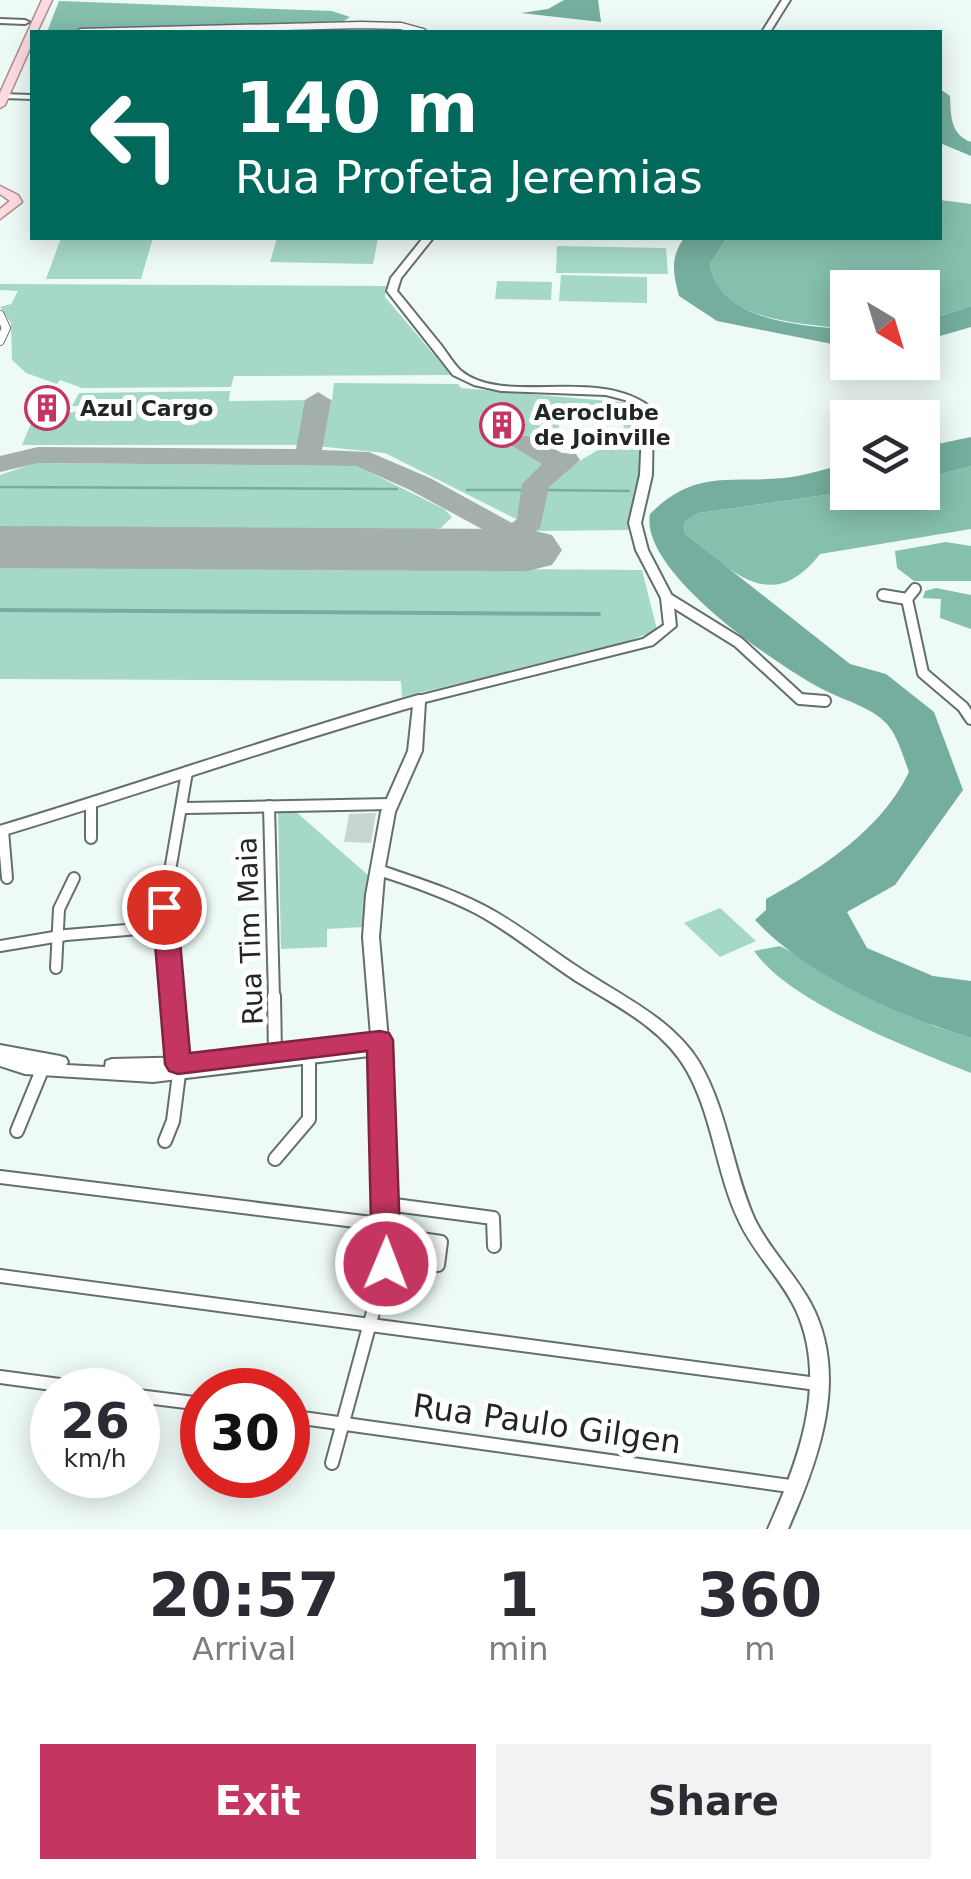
<!DOCTYPE html>
<style>
body{margin:0;font-family:"DejaVu Sans",sans-serif;background:#f2f2f3;color:#2b2b33;height:100vh;display:flex;flex-direction:column;font-size:38px;white-space:nowrap}
*{box-sizing:border-box;margin:0}
p{font-size:32px;color:#7c7c81}
.icon{flex:none;width:55px;height:55px;fill:none;stroke:currentColor;stroke-width:2;stroke-linecap:round;stroke-linejoin:round}
.map{position:relative;height:1529px;overflow:hidden}
.details{display:flex;flex-direction:column;background:#fff;flex:1}
.details>*{flex:none}
.top-card{position:absolute;left:30px;top:30px;width:912px;height:210px;border-radius:0px;box-shadow:0 5px 25px #0003;background:#00695c;color:#fff;overflow:hidden}
.needle{width:65px;rotate:142deg}
.controls{position:absolute;left:830px;top:270px;display:grid;gap:20px}
.controls a{display:grid;place-items:center;width:110px;height:110px;border-radius:0px;background:#fff;box-shadow:0 5px 25px #0003;font-size:50px}
.speed{position:absolute;left:30px;top:1368px;display:flex;gap:20px;font-size:50px;font-weight:700;text-align:center}
.speed>*{display:grid;place-content:center;width:130px;height:130px;border-radius:50%;background:#fff;box-shadow:0 5px 25px #0003;line-height:1}
.speed small{font-size:25px;font-weight:400}
.speed .limit{border:15px solid #d22;background:#fff;color:#111}
.pin{position:absolute;display:grid;place-items:center;width:85px;height:85px;color:#fff;margin:-42px;border:5px solid #fff;border-radius:50%;box-shadow:0 2px 10px #0007}
.me{position:absolute;width:110px;margin:-55px;rotate:1deg;stroke-linejoin:round;filter:drop-shadow(0 0 8px #0008)}
.turn{display:flex;align-items:center;gap:35px;height:210px;padding:0 40px;font-size:45px}
.turn .icon{width:130px;height:130px;stroke-width:2.5}
.turn b{display:block;font-size:70px;line-height:85px}
.eta{display:flex;justify-content:space-evenly;align-items:center;height:170px;text-align:center}
.eta b{font-size:60px;font-weight:800;line-height:70px}
.action{display:flex;gap:20px;margin-top:auto;padding:20px 40px}
.action a{flex:1;height:115px;border-radius:0px;background:#c43661;color:#fff;font-size:40px;font-weight:800;line-height:115px;text-align:center}
.action a+a{background:#f2f2f3;color:#2b2b33}
.map>svg:first-child{display:block}
.green{fill:#a5d8c9}
.forest{fill:#85bfae}
.water{fill:#75ae9e}
.lines{fill:none;stroke-linecap:round;stroke-linejoin:round}
.stream-far1{stroke:#75ae9e;stroke-width:2.5}
.stream{stroke:#75ae9e;stroke-width:4}
.taxiway{fill:#a4aeaa;fill-rule:evenodd}
.runway{fill:#a4aeaa;fill-rule:evenodd}
.building{fill:#c9d5d1}
.minor-far3-casing{stroke:#646f6c;stroke-width:9}
.minor-far2-casing{stroke:#646f6c;stroke-width:10}
.minor-far1-casing{stroke:#646f6c;stroke-width:14}
.minor-casing{stroke:#646f6c;stroke-width:16}
.tertiary-casing{stroke:#646f6c;stroke-width:4}
.primary-casing{stroke:#b08c92;stroke-width:3}
.minor-far3{stroke:#fff;stroke-width:6}
.minor-far2{stroke:#fff;stroke-width:8}
.minor-far1{stroke:#fff;stroke-width:10}
.minor{stroke:#fff;stroke-width:12}
.tertiary{fill:#fff;fill-rule:evenodd}
.primary{fill:#fddbe1;fill-rule:evenodd}
.route{fill:#c43661;stroke:#7f233f;stroke-width:2.5}
.labels{text-anchor:middle;dominant-baseline:central;stroke-width:10;stroke-linejoin:round;paint-order:stroke}
.far-poi-label{font-size:22px;font-weight:bold;fill:#222725;stroke:#fff;text-anchor:start}
.street-label{font-size:28px;fill:#222725;stroke:#fff}
.near-street-label{font-size:32px;fill:#222725;stroke:#fff}
</style>
<div class="map">
<svg width="971" height="1529" viewBox="0 0 971 1529">
<rect width="100%" height="100%" fill="#eefaf6"/>
<g class="green">
<polygon points="61,238 153,238 141,279 46,279"/>
<polygon points="277,238 378,238 373,264 270,262"/>
<polygon points="557,246 666,248 668,274 556,273"/>
<polygon points="561,275 647,277 647,303 559,301"/>
<polygon points="497,281 552,282 551,300 495,299"/>
<polygon points="0,284 386,286 385,297 451,375 234,376 231,387 82,388 60,380 57,384 26,373 12,360 11,323 0,307 11,304 18,291 0,290"/>
<polygon points="334,383 458,384 461,388 631,403 643,414 642,467 629,518 630,530 537,531 546,481 608,444 630,441 630,430 624,429 622,415 560,414 557,456 522,441 523,429 480,429 549,461 547,469 528,487 522,522 385,453 316,446 323,400 332,400"/>
<polygon points="230,391 229,401 313,400 304,445 22,445 32,421 83,410 84,406 72,406 79,393"/>
<polygon points="35,463 357,466 444,509 452,517 441,528 420,531 0,527 0,475"/>
<polygon points="0,565 642,570 657,630 624,643 402,697 401,681 0,679"/>
<polygon points="278,811 295,811 369,876 363,927 327,929 327,947 281,949"/>
<polygon points="720,908 756,941 720,957 684,923"/>
</g>
<g class="forest">
<polygon points="59,1 332,11 350,17 344,21 277,24 261,32 47,32"/>
<path d="M 940,200 L 971,204 L 971,306 L 923,322 L 922,288 L 848,288 L 847,329 L 844,329 C 797,322 718,322 710,264 L 727,238 L 940,238 Z"/>
<path d="M 971,466 L 971,529 L 820,554 C 770,618 730,568 684,533 L 685,521 L 699,513 L 847,492 L 922,492 L 923,479 Z"/>
<polygon points="946,542 971,546 971,581 914,581 897,568 895,551"/>
<polygon points="936,588 971,595 971,629 940,618 941,599 923,598 925,591"/>
<path d="M 780,946 L 934,1026 L 971,1038 L 971,1073 C 912,1049 790,1003 754,951 Z"/>
</g>
<g class="water">
<polygon points="564,0 598,0 601,22 521,13 548,9"/>
<path d="M 940,89 L 950,96 C 951,116 950,134 971,142 L 971,156 L 940,143 Z"/>
<path d="M 684,238 L 727,238 L 710,264 C 718,321 801,326 847,329 L 847,347 L 717,321 L 679,296 C 673,272 670,258 684,238 Z"/>
<polygon points="971,306 971,327 923,341 923,322"/>
<polygon points="971,437 971,466 923,479 923,447"/>
<path d="M 847,464 L 847,492 L 699,513 L 685,521 L 684,533 L 850,664 L 886,674 L 934,712 L 963,790 L 895,885 L 847,912 L 867,948 L 933,976 L 971,981 L 971,1038 C 900,1016 806,975 755,920 L 766,910 L 766,899 C 821,869 882,829 909,772 C 903,756 898,737 887,724 C 871,707 846,701 826,691 C 779,667 639,572 650,514 C 694,469 729,483 784,478 C 805,476 827,468 847,464 Z"/>
</g>
<g class="lines">
<g class="stream-far1">
<polyline points="0,487 397,489"/>
<polyline points="467,490 521,490"/>
<polyline points="546,490 629,491"/>
</g>
<polyline class="stream" points="0,610 599,614"/>
<polygon class="taxiway" points="318,392 331,400 322,450 369,452 430,478 512,523 517,519 522,484 542,464 506,442 510,436 528,436 562,453 576,454 580,460 549,487 540,528 512,551 480,559 470,556 466,550 470,544 493,535 410,490 356,466 38,463 0,472 0,456 38,447 296,449 305,400"/>
<polygon class="runway" points="0,526 527,529 552,535 562,550 552,565 527,571 0,568"/>
</g>
<g class="building">
<polygon points="479,414 523,414 524,429 480,429"/>
<polygon points="370,813 376,813 371,843 344,842 349,814"/>
</g>
<g class="lines">
<g class="minor-far3-casing">
<polyline id="minor-far3" points="81,32 361,25 401,26 423,32"/>
</g>
<g class="minor-far2-casing">
<polyline id="minor-far2" points="0,315 6,328 0,341"/>
</g>
<g class="minor-far1-casing">
<g id="minor-far1">
<polyline points="915,589 907,599 923,673 963,707 971,719"/>
<polyline points="883,595 907,599"/>
<polyline points="667,598 738,642 800,699 825,701"/>
<polyline points="91,804 91,838"/>
<polyline points="269,806 274,998"/>
<polyline points="186,808 390,804"/>
<path d="M 0,831 C 140,789 278,740 419,700"/>
<polyline points="3,831 7,878"/>
<polyline points="0,946 66,935 163,927"/>
<polyline points="56,968 59,909 74,878"/>
<polyline points="170,998 165,936 166,894 187,772"/>
</g>
</g>
<g class="minor-casing">
<g id="minor">
<polyline points="169,996 178,1064"/>
<polyline points="274,996 275,1054"/>
<polyline points="17,1131 42,1070"/>
<polyline points="165,1141 173,1121 179,1074"/>
<polyline points="275,1159 309,1119 309,1059"/>
<polyline points="0,1177 388,1225"/>
<polyline points="387,1204 493,1218 494,1246"/>
<polyline points="388,1234 441,1242 438,1265"/>
<polyline points="0,1276 817,1384"/>
<polyline points="0,1377 97,1390"/>
<polyline points="138,1396 202,1404"/>
<polyline points="288,1416 797,1487"/>
<polyline points="332,1463 386,1264 380,1050"/>
</g>
</g>
<g class="tertiary-casing">
<g id="tertiary">
<polygon points="782,0 790,0 770,32 762,32"/>
<polygon points="0,19 25,20 29,22 25,24 0,23"/>
<polygon points="1,94 32,95 32,99 4,98 0,96"/>
<path d="M 423,238 L 433,238 L 401,278 L 397,291 C 412,309 426,327 441,345 C 447,353 453,363 460,370 C 504,408 599,364 653,409 L 652,475 L 641,523 L 648,550 L 673,598 L 676,626 L 653,645 L 425,702 L 422,751 L 395,812 L 385,867 C 419,879 453,889 485,906 C 521,925 552,951 587,973 C 626,998 674,1021 699,1062 C 728,1111 732,1169 755,1220 C 770,1250 794,1273 810,1302 C 850,1375 819,1459 788,1529 L 768,1529 C 798,1462 829,1382 796,1310 C 781,1278 754,1254 739,1221 C 716,1173 713,1117 687,1071 C 664,1029 615,1005 576,981 C 542,959 511,932 475,913 C 446,898 415,887 384,877 L 379,937 L 388,1040 L 386,1054 L 153,1082 L 25,1074 L 0,1066 L 0,1045 L 60,1056 L 66,1058 L 68,1062 L 66,1065 L 105,1067 L 106,1061 L 112,1059 L 196,1057 L 371,1036 L 363,937 L 366,895 L 381,812 L 408,751 L 414,697 L 643,639 L 664,625 L 661,598 L 636,550 L 629,523 L 640,475 L 643,410 L 625,400 L 606,395 L 501,391 L 474,385 L 453,375 L 387,291 L 391,278 Z"/>
</g>
</g>
<g class="primary-casing">
<g id="primary">
<polygon points="42,0 52,0 37,32 32,32 32,44 5,105 0,108 0,93"/>
<polygon points="0,186 18,195 22,202 0,219 0,209 10,201 0,194"/>
</g>
</g>
<use href="#minor-far3" class="minor-far3"/>
<use href="#minor-far2" class="minor-far2"/>
<use href="#minor-far1" class="minor-far1"/>
<use href="#minor" class="minor"/>
<use href="#tertiary" class="tertiary"/>
<use href="#primary" class="primary"/>
</g>
<polygon class="route" points="164,899 177,907 190,1053 380,1031 389,1033 393,1040 401,1264 397,1272 386,1276 376,1272 372,1264 367,1051 178,1074 169,1071 165,1064 152,907"/>
<defs>
<g id="building-ring" transform="scale(2.25)"><circle r="9.5" fill="#fff" stroke="#c43661" stroke-width="1.5"/><path d="M-4-6H4V6H1V3H-1V6H-4ZM-2.5-4.3h1.7v1.8h-1.7ZM.8-4.3h1.7v1.8H.8ZM-2.5-1h1.7V.8h-1.7ZM.8-1h1.7V.8H.8Z" fill="#c43661"/></g>
</defs>
<g fill-rule="evenodd">
<use href="#building-ring" x="47" y="408"/>
<use href="#building-ring" x="502" y="425"/>
</g>
<g class="labels">
<g class="far-poi-label">
<text x="80" y="408">Azul Cargo</text>
<text x="534" y="412">Aeroclube<tspan x="534" dy="25">de Joinville</tspan></text>
</g>
<g class="street-label">
<text transform="translate(250 931) rotate(-92)">Rua Tim Maia</text>
</g>
<g class="near-street-label">
<text transform="translate(547 1424) rotate(8)">Rua Paulo Gilgen</text>
</g>
</g>
</svg>
<div class="controls">
<a><svg class="needle" viewBox="-14 -14 28 28"><path d="M0-13l5 13h-10z" fill="#e53935"/><path d="M0 13l5-13h-10z" fill="#7c7c81"/></svg></a>
<a><svg class="icon" aria-label="layers" viewBox="0 0 24 24"><path d="M12 4l9 5-9 5-9-5zM3 14l9 5 9-5"/></svg></a>
</div>
<div class="speed"><div>26<small>km/h</small></div><div class="limit">30</div></div>
<div class="pin" style="left:164px;top:907px;background:#d93025"><svg class="icon" aria-label="arrive" viewBox="0 0 24 24"><path d="M6 21V4h12l-3 4 3 4H6"/></svg></div>
<svg class="me" style="left:386px;top:1264px" viewBox="-20 -20 40 40"><circle r="17" fill="#c43661" stroke="#fff" stroke-width="3"/><path d="M0-11L8 9 0 5-8 9z" fill="#fff"/></svg>
<div class="top-card">
<div class="turn"><svg class="icon" aria-label="left" viewBox="0 0 24 24"><path d="M17 20v-9H6M10 6l-5 5 5 5"/></svg><div><b>140 m</b>Rua Profeta Jeremias</div></div>
</div>
</div>
<section class="details">
<div class="eta">
<div><b>20:57</b><p>Arrival</p></div>
<div><b>1</b><p>min</p></div>
<div><b>360</b><p>m</p></div>
</div>
<div class="action"><a>Exit</a><a>Share</a></div>
</section>
